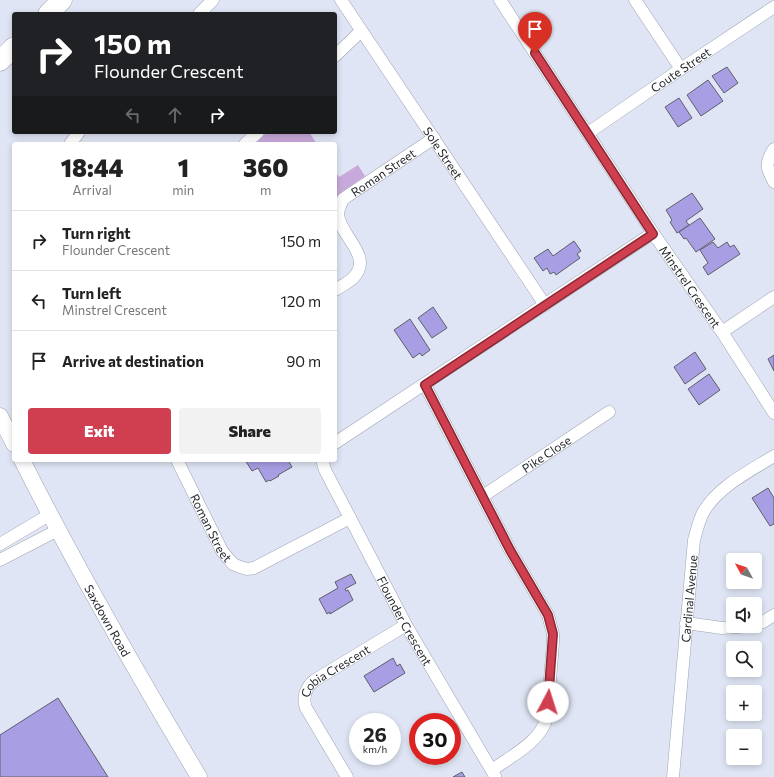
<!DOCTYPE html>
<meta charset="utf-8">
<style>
body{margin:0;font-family:Commissioner,sans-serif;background:#f2f2f2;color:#222;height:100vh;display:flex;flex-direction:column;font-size:15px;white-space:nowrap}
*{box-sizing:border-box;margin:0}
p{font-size:13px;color:#767676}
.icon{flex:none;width:22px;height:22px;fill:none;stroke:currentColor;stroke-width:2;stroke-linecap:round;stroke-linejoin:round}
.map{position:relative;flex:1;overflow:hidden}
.side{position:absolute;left:12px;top:142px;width:325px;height:320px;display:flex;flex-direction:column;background:#fff;border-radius:4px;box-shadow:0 2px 6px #0003}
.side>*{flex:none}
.hud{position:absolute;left:12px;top:12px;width:325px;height:122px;border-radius:4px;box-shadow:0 2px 6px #0003;background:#202124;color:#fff;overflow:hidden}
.needle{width:26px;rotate:310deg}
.buttons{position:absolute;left:726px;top:553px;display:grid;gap:8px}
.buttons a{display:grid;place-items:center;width:36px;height:36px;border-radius:4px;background:#fff;box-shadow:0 2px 6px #0003;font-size:20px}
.speed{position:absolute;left:349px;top:713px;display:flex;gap:8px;font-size:20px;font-weight:700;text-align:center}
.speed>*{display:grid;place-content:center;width:52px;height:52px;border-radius:50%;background:#fff;box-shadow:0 2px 6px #0003;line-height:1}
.speed small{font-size:10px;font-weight:400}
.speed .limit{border:6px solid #d22;background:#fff;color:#111}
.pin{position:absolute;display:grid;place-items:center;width:34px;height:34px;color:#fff;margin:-41px -17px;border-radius:50% 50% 50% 0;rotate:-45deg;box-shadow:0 0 4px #0007}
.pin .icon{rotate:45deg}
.me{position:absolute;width:44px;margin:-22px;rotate:5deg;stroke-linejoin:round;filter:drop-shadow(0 0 3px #0008)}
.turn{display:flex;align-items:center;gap:14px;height:84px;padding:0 16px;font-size:18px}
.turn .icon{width:52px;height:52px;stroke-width:2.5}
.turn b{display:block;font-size:28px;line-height:34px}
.lanes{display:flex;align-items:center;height:38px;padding:0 16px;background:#0003;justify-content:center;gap:20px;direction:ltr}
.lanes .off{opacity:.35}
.eta{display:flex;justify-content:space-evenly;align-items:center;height:68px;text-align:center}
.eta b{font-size:24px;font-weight:800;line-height:28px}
.button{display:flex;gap:8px;margin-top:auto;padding:8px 16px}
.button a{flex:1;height:46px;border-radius:4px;background:#cf3f50;color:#fff;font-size:16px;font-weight:800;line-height:46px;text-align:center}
.button a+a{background:#f2f2f2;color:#222}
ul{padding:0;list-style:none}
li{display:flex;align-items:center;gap:12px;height:60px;padding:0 16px;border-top:1px solid #e0e0e0}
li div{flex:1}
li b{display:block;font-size:15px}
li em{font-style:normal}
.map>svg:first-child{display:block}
.green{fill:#c8a9db}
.building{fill:#a89ee4;stroke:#5f5e6b}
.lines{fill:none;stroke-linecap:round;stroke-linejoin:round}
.minor-casing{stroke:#9da3b1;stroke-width:13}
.tertiary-casing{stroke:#9da3b1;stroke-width:17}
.primary-casing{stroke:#9da3b1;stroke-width:21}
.minor{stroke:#fff;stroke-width:12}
.tertiary{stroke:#fff;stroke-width:16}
.primary{stroke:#fff;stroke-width:20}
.route-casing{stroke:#872934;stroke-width:10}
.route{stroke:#cf3f50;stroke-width:7}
.labels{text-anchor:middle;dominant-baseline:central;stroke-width:3;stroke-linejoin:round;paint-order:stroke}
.street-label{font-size:12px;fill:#1f2127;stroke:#edf2fe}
</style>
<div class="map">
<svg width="774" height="777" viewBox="0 0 774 777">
<rect width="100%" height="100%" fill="#dfe5f4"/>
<g class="green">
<polygon points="267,132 309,132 317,144 255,144"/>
<polygon points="358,165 365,176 342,192 335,201 335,171 339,177"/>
</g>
<g class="building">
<polygon points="727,67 738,83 724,93 712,76"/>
<polygon points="708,80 723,101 701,116 687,95"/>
<polygon points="679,98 692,118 678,127 665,107"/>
<polygon points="692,193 703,209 686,221 689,225 677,233 670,222 672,220 666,210"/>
<polygon points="700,218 715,239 696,252 686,238 684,239 679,232"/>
<polygon points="574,241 581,251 577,254 580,258 556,275 554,272 550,274 547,268 543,271 534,258 548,249 553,256"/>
<polygon points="713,242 718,248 727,242 730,247 734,245 740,254 708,275 703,267 708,263 700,250"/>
<polygon points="433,307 447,328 432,338 418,318"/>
<polygon points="410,319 430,350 422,356 420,353 413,358 394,330"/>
<polygon points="695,352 706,369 685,384 674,367"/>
<polygon points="774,355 774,371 768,359"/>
<polygon points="709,374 720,390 699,405 688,389"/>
<polygon points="245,460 288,460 292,467 278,475 279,476 270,481 269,480 266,482 258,468 252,471"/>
<polygon points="768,488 774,498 774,524 770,526 752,498"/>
<polygon points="351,574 356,583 345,589 346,591 348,590 353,600 330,614 330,612 327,614 319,599 338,588 335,582"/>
<polygon points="393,658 397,666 400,664 405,673 374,692 364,676"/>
<polygon points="58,698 108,777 0,777 0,735"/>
<polygon points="462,772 465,777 453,777"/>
</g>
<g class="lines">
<g class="minor-casing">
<g id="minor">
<path id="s1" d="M 341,0 L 545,305"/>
<path id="s2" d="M 500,0 L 653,233 L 722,332 L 774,413"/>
<polyline points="635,0 681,69"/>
<polyline points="199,14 213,0"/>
<polyline points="335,56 361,31"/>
<path id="s3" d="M 588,133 L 681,69 L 774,7"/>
<polyline points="70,144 79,132"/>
<polyline points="245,144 258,132"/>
<path d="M 774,149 C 765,163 766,168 774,182"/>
<path id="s4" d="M 335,290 C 341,286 348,283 353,278 C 375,256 338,235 338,213 C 339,208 341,204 343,199 L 434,138"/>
<polyline points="722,332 774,297"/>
<path d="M 425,385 L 510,550 L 548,615 L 553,634 L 553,642 L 547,717 C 541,742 511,756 492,770"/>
<polyline points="335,443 653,233"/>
<path id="s5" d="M 177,460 L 222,551 L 227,557 L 233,564 L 240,567 L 247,569 L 254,568 L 350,518"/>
<path id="s6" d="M 324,460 L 323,463 L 325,470 L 406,625 L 495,776"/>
<path id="s7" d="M 483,496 L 609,412"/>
<polyline points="0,544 49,515"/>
<polyline points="0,560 58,530"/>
<polyline points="686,623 722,628 751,626"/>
<polyline points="755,625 763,622 774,615"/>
<path id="s8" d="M 347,777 L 306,708 C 302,697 306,687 315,680 L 406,625"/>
<path id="s9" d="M 673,777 L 694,540 C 697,530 699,519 704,511 C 719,486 750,471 774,456"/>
</g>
</g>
<g class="tertiary-casing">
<g id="tertiary">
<polyline points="0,416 14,444"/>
<path id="s10" d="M 22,460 C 76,568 137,673 199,777"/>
</g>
</g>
<g class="primary-casing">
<g id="primary">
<polyline points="48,14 62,0"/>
<polyline points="0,61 14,47"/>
</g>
</g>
<use href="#minor" class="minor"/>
<use href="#tertiary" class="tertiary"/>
<use href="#primary" class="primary"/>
</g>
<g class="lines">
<g class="route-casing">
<polyline id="route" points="535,53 653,234 425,385 510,550 548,615 553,634 548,702"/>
</g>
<use href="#route" class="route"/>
</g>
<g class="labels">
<g class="street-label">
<text stroke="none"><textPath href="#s3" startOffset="112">Coute Street</textPath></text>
<text stroke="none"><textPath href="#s1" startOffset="184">Sole Street</textPath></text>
<text stroke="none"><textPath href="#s4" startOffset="157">Roman Street</textPath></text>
<text stroke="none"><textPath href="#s2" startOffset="344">Minstrel Crescent</textPath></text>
<text stroke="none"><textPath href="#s7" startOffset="76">Pike Close</textPath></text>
<text stroke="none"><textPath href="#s5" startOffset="76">Roman Street</textPath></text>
<text stroke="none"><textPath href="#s9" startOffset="179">Cardinal Avenue</textPath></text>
<text stroke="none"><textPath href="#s10" startOffset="182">Saxdown Road</textPath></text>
<text stroke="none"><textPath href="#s6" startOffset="181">Flounder Crescent</textPath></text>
<text stroke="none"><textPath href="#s8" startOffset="133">Cobia Crescent</textPath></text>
</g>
</g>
</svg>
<div class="buttons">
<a><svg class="needle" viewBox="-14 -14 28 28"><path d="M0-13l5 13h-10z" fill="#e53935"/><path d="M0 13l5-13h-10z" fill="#767676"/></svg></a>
<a><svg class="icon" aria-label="sound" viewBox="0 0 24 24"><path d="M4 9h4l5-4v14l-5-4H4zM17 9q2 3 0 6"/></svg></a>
<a><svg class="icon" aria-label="search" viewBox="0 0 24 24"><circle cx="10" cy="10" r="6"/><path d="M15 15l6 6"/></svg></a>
<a>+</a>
<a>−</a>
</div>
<div class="speed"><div>26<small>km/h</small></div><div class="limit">30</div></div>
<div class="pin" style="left:535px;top:53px;background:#d93025"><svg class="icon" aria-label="arrive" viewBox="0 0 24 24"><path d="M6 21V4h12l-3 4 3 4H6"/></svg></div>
<svg class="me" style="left:548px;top:702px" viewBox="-20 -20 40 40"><circle r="19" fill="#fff"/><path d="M0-13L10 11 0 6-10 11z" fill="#cf3f50"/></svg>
<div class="hud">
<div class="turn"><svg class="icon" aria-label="right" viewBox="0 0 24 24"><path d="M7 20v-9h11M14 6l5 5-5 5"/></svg><div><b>150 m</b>Flounder Crescent</div></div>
<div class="lanes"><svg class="icon off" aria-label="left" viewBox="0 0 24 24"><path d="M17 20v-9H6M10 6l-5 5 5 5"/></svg><svg class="icon off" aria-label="ahead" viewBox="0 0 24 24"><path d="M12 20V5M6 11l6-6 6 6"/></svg><svg class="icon" aria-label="right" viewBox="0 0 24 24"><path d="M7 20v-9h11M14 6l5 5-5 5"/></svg></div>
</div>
<section class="side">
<div class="eta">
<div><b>18:44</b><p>Arrival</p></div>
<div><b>1</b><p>min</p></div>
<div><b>360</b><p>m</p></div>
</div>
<ul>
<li><svg class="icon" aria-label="right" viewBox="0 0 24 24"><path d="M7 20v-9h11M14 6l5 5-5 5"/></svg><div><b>Turn right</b><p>Flounder Crescent</p></div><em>150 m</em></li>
<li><svg class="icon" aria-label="left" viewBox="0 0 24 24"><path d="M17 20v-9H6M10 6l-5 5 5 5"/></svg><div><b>Turn left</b><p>Minstrel Crescent</p></div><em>120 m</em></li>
<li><svg class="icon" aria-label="arrive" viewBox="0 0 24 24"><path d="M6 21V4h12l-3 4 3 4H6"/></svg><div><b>Arrive at destination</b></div><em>90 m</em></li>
</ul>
<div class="button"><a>Exit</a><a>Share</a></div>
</section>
</div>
